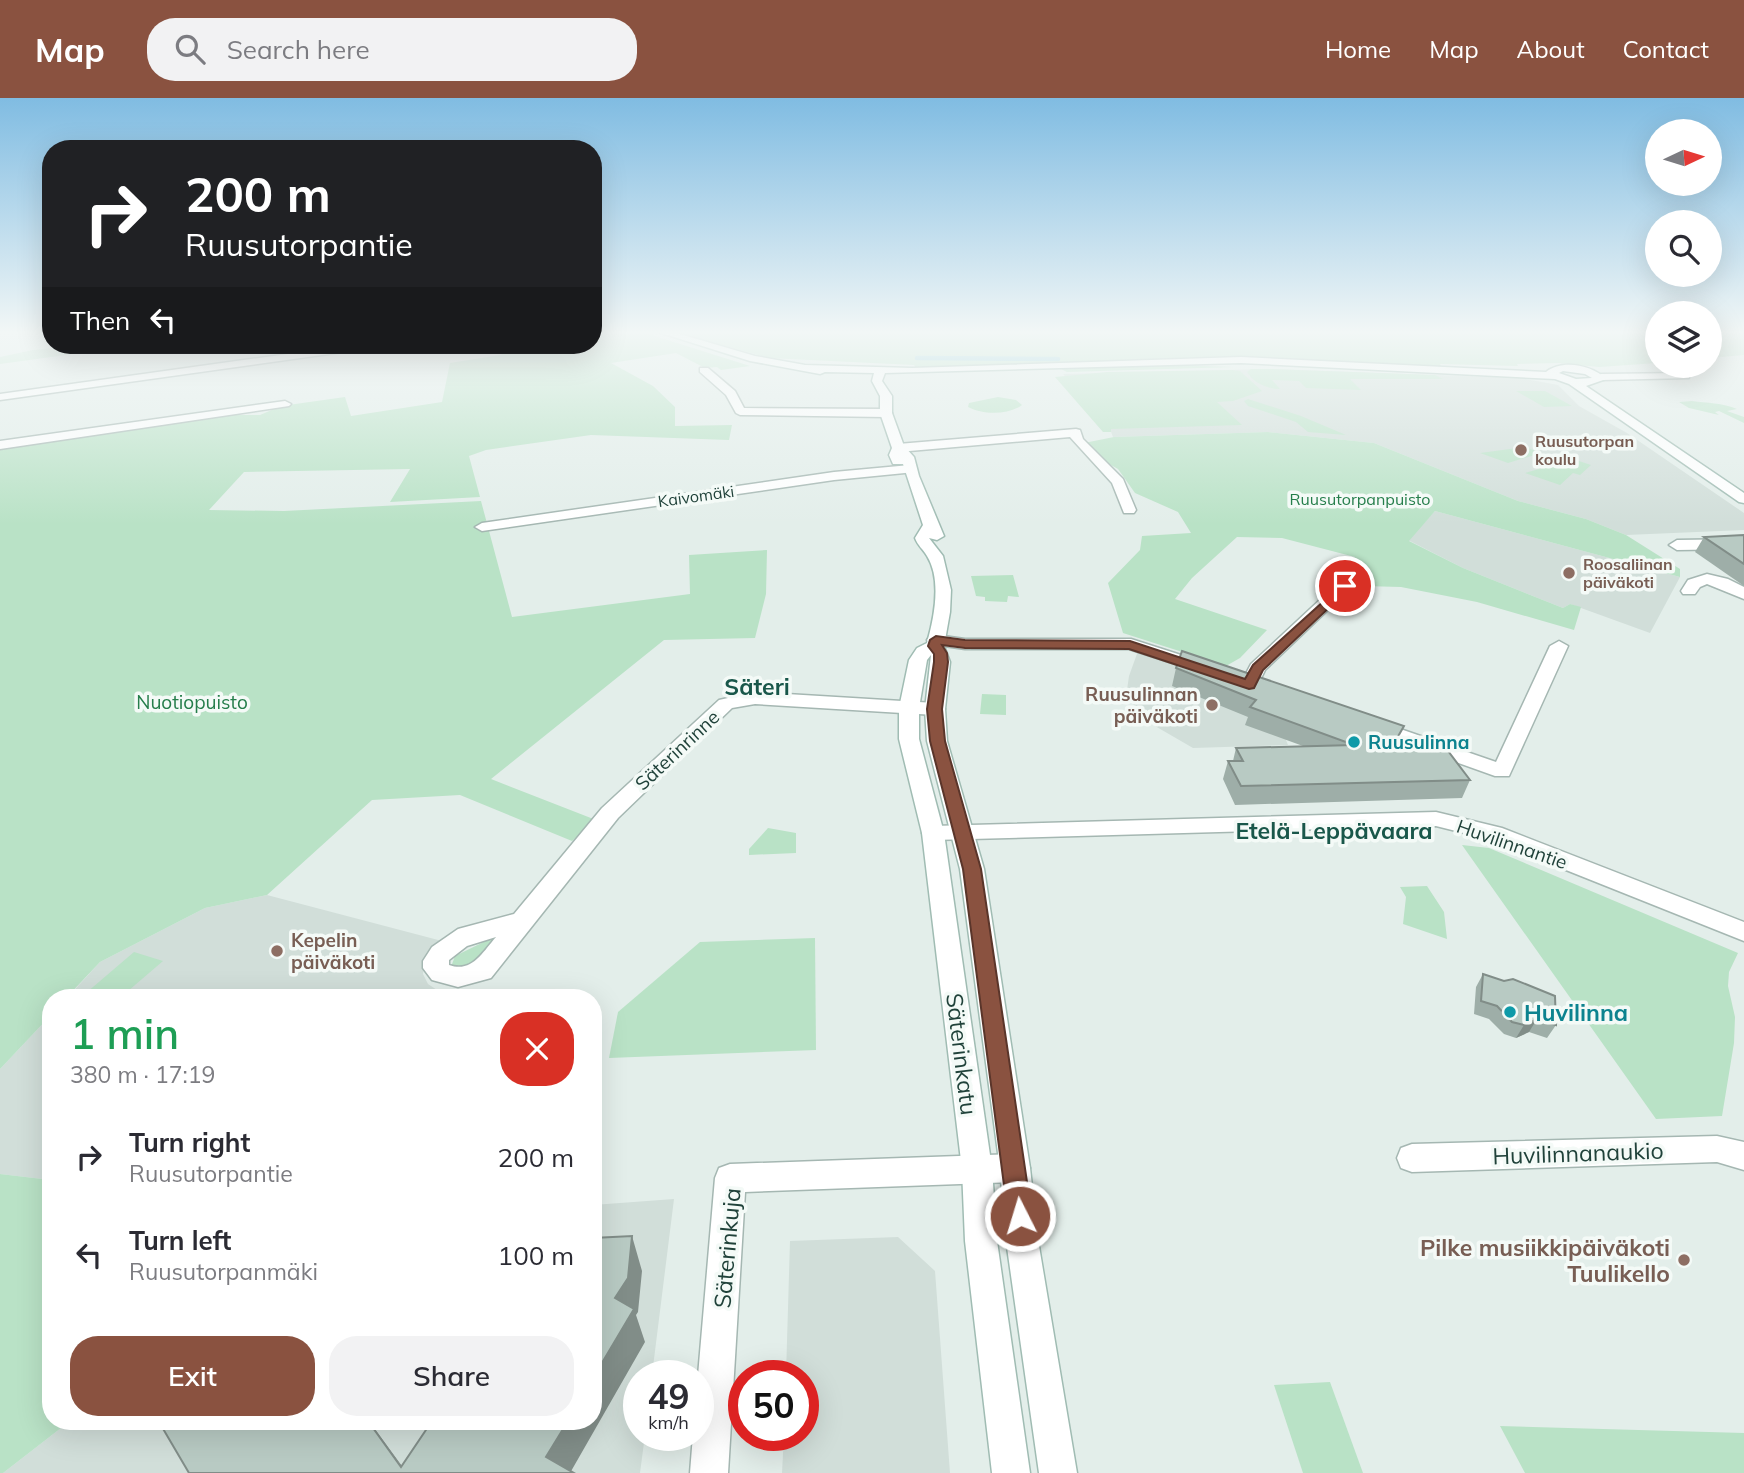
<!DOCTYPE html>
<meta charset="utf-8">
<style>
body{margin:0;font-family:Mulish,sans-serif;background:#f2f2f3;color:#2b2b33;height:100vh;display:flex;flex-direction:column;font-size:26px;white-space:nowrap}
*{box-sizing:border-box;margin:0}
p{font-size:23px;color:#7c7c81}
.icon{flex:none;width:38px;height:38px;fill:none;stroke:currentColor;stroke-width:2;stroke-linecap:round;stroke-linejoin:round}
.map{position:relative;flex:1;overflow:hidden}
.panel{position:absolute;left:42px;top:891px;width:560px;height:441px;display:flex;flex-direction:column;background:#fff;border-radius:28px;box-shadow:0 7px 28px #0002}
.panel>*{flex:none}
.banner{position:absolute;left:42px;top:42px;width:560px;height:214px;border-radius:28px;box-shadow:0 7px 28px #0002;background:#202124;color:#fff;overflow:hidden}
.needle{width:46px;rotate:86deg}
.controls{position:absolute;left:1645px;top:21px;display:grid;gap:14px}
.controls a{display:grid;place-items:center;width:77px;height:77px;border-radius:50%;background:#fff;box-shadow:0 7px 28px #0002;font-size:35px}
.speed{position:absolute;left:623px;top:1262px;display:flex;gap:14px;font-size:35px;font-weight:700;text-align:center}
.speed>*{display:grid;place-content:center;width:91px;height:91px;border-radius:50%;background:#fff;box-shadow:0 7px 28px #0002;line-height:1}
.speed small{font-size:18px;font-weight:400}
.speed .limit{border:10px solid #d22;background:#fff;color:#111}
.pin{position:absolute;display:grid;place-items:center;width:60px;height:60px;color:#fff;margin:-30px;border:4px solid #fff;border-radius:50%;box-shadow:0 2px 7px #0007}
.me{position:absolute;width:77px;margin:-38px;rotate:355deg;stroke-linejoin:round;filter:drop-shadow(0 0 5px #0008)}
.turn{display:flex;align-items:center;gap:24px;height:147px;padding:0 28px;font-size:32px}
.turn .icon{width:91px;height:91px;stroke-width:2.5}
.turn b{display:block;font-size:49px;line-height:60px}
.then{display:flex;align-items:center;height:66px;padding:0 28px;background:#0003;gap:14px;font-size:26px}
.round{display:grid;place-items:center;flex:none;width:74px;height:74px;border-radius:28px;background:#f2f2f3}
.summary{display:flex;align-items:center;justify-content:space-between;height:119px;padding:0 28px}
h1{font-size:42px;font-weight:600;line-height:52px;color:#1e9e55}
.primary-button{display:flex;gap:14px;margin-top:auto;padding:14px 28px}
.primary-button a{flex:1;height:80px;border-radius:28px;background:#8a5240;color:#fff;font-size:28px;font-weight:600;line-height:80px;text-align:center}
.primary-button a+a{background:#f2f2f3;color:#2b2b33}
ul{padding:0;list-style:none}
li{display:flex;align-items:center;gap:21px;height:98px;padding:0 28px}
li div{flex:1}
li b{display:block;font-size:26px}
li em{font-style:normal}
header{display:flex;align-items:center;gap:42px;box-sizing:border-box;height:98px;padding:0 35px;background:#8a5240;color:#fff}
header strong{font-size:33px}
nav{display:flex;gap:38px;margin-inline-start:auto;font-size:24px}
.search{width:490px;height:63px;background:#f2f2f3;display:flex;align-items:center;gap:18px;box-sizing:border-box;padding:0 24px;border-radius:28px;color:#7c7c81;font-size:26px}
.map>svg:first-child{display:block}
.built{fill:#d1ded9}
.green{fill:#b9e2c6}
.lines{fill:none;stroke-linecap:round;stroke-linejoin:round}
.stream{stroke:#85c9d9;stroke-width:4.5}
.street-casing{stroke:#a5b7b2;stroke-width:3}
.secondary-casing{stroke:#a0bcb3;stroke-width:3}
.street{fill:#fff;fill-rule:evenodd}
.secondary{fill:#fff;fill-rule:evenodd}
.wall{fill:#9eaea8}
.shaded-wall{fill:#818d88}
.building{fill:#b8cac3;stroke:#818d88;stroke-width:2}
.route{fill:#8a5240;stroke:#5a352a;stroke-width:2}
.education-dot{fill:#8d6e63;stroke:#f4faf7;stroke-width:2.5}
.culture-dot{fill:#0f9aa8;stroke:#f4faf7;stroke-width:2.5}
.labels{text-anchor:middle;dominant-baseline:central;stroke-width:7;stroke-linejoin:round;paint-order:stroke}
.far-education-label{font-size:16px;font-weight:bold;fill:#785e54;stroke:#f4faf7;text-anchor:start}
.far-street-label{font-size:16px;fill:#20423a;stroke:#f4faf7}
.far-park-label{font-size:16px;fill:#257e4b;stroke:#f4faf7}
.education-label{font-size:19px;font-weight:bold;fill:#785e54;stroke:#f4faf7;text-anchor:end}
.park-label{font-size:19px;fill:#257e4b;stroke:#f4faf7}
.culture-label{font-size:19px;font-weight:bold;fill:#0d838f;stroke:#f4faf7;text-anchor:start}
.street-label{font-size:19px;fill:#20423a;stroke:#f4faf7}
.quarter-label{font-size:23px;font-weight:bold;fill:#19574a;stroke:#f4faf7}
.near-culture-label{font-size:23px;font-weight:bold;fill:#0d838f;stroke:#f4faf7;text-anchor:start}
.near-street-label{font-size:23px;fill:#20423a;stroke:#f4faf7}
.near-education-label{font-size:23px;font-weight:bold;fill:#785e54;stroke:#f4faf7;text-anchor:end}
</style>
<header>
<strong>Map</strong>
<div class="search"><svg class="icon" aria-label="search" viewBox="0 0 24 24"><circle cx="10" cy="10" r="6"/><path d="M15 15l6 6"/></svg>Search here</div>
<nav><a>Home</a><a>Map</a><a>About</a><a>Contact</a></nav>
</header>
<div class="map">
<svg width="1744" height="1375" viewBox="0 0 1744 1375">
<rect width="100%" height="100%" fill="#e3eeea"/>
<g class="built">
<polygon points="1267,271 1520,280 1558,287 1579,308 1627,335 1744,415 1744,432 1626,437 1586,421 1518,403 1374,345 1268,334 1113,339 1110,331 1063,276"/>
<polygon points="1435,413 1680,479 1650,535 1570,506 1563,510 1463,470 1408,442"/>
<polygon points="1138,553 1145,555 1307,613 1286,642 1288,647 1193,650 1155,628 1140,616 1130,601 1127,592 1129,578"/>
<polygon points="267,797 442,843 425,863 423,876 428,886 437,892 461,893 456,900 67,900 100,864 205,810"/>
<polygon points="51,917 51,1082 0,1076 0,971"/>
<polygon points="674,1101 652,1277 639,1278 639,1337 645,1337 640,1375 3,1375 70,1323 593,1323 593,1107"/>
<polygon points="898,1139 935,1173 950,1375 782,1375 784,1337 803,1337 803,1278 786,1277 790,1143"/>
</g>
<g class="green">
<polygon points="593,234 642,234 750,268 721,272 717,269 705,270 676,255 611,265 653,288 675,309 675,328 732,327 729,342 591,337 486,352 469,358 480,399 390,404 410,371 244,374 209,412 284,413 481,403 512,519 690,496 689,457 767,452 766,496 755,540 664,542 491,681 596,722 572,743 460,697 372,702 267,797 205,810 100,864 67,899 51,900 51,917 0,971 0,351 229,317 260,317 281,308 345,299 351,318 442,304 450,265 500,257 511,251 510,247 593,247"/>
<polygon points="675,234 1657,234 1657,265 1599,269 1558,265 1517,266 1518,268 1440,266 1441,268 1245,261 916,270 914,267 769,260"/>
<polygon points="1710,234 1744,234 1744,257 1710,260"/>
<polygon points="86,247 139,247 0,266 0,259 33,252"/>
<polygon points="1173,267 1234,269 1067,274 1061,271"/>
<path d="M 1267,271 L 1435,277 L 1443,281 L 1350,281 L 1361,292 L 1306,290 L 1299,283 L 1272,282 L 1280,291 C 1267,291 1254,285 1247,274 L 1251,271 Z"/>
<polygon points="1232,272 1240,273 1262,293 1233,303 1217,304 1242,327 1111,331 1111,334 1103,334 1055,279 1107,274"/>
<polygon points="1516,293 1545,293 1572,308 1544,309"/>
<path d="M 998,299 L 1016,302 L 1022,307 C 1009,317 983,317 968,309 L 969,305 Z"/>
<polygon points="1248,301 1301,318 1346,337 1308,334 1296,324 1248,308 1244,303"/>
<path d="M 1692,303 C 1706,305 1723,305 1737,311 L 1727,313 L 1744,319 L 1744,325 L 1719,313 L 1715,314 L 1719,317 L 1689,310 L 1679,304 Z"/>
<polygon points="1268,334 1374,345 1518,403 1586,421 1626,437 1680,471 1680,479 1435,413 1409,443 1463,470 1563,510 1570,506 1581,509 1574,532 1477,504 1401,489 1363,488 1356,479 1343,475 1355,459 1282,440 1237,439 1192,480 1175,501 1267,532 1240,560 1226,568 1123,535 1108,485 1140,452 1142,438 1191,435 1178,414 1135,395 1118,371 1102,362 1084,345 1114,339"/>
<polygon points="1525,349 1541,355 1508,365 1480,355"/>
<polygon points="1573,361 1591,367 1580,377 1573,375 1560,387 1525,375"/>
<polygon points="1013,477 1019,499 1008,498 1007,504 985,503 985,499 976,498 971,478"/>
<polygon points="982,596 1006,597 1006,617 980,616"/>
<polygon points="768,730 796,735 796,755 749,757 749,751"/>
<polygon points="1462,747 1489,750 1738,855 1729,874 1728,888 1735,919 1734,945 1722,1018 1656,1021"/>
<polygon points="1427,788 1444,814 1447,841 1403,826 1406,799 1400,789"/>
<polygon points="494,839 496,841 474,870 451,869 455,858"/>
<polygon points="815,840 816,952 609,960 618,914 700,844"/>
<polygon points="134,854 163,863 121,899 100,899 86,895"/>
<polygon points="0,1076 51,1082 51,1323 70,1323 3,1375 0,1375"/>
<polygon points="1330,1284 1363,1375 1303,1375 1274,1287"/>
<polygon points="1500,1328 1744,1335 1744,1375 1525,1375"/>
</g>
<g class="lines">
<polyline class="stream" points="917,260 1058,261"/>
<g class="street-casing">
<g id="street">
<polygon points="352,247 377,247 372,250 0,302 0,296"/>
<polygon points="700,270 708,270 735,293 744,310 886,311 892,315 886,319 740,317 736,315 726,297 700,274"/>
<polygon points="1685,275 1689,276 1689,280 1601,282 1596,279 1601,276"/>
<polygon points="285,303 291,306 289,308 0,351 0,343"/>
<polygon points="1076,331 1080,332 1083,341 1123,381 1136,412 1134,415 1124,415 1112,385 1070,339 898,354 892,350 898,346"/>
<polygon points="910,367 915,368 915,374 834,382 482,433 475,429 482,425 834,374"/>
<polygon points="1744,441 1744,451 1677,452 1669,447 1677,442"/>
<polygon points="1707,476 1728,481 1744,489 1744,501 1707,486 1700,489 1695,496 1683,496 1681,493 1688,482"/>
<polygon points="1345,482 1351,484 1353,487 1351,490 1265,572 1256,591 1242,591 1240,587 1251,566 1339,484"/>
<polygon points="936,537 965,541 1131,541 1209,566 1212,570 1203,575 1129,551 965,551 930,546 927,542 930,538"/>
<polygon points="1559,543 1568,548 1509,678 1495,678 1366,632 1363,628 1366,624 1380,624 1496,664 1550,548"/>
<path d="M 755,594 L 935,605 L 945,611 L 935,617 L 755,606 L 732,610 L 618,720 L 491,880 L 458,889 L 432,882 L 423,870 L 423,863 L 432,849 L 458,831 L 514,816 L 602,710 L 719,602 ZM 496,839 C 482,855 472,875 449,867 L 449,862 L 467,848 Z"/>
<polygon points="1436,714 1502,730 1744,824 1744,843 1488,741 1436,728 933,742 925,740 922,735 925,730 933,728"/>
<polygon points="1717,1038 1744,1044 1744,1072 1717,1064 1412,1074 1401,1070 1397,1060 1401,1050 1412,1046"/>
<polygon points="1015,1056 1026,1060 1030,1070 1026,1080 1015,1084 745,1094 728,1375 690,1375 693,1337 698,1337 698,1278 715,1080 719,1070 730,1066"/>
</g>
</g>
<g class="secondary-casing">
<path id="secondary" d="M 658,234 L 673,234 L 755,258 L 805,267 L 912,270 L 1241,259 L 1546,274 C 1562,261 1592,267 1606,281 L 1586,288 L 1744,395 L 1744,405 L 1739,404 L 1569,286 L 1555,281 L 1241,265 L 885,275 L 882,283 L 892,298 L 892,315 L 904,348 L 914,359 L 919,378 L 944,438 L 937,442 L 929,440 L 943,458 L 951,492 L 950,514 L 944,548 L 950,564 L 945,611 L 947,643 L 984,771 L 1030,1070 L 1038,1142 L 1077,1375 L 1039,1375 L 1006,1142 L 1000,1070 L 960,771 L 927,643 L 925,611 L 931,557 L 927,562 L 919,610 L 919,641 L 944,735 L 992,1071 L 997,1143 L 1030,1375 L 992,1375 L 965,1143 L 962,1071 L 922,735 L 899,641 L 899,610 L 909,562 L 917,550 L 927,545 C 934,520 942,482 927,458 C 923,451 918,448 915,440 L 923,427 L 903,366 L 893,366 L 889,357 L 892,350 L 880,315 L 880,298 L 872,283 L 874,275 L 825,274 L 820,276 L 750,263 ZM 1563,273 L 1585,276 L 1592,280 L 1576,281 L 1559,275 Z"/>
</g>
<use href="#street" class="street"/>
<use href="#secondary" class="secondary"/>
</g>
<g class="wall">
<polygon points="1744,437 1744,488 1695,454 1704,439"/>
<polygon points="1176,570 1398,642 1470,682 1462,700 1235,707 1223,681 1228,663 1233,663 1236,650 1303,648 1245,627 1248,619 1172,588"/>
<polygon points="1483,876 1556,927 1547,940 1529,934 1516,940 1504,936 1489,921 1474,916 1476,889"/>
</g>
<g class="shaded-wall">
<polygon points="1537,921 1529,934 1516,940 1524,927"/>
<polygon points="632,1138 642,1173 638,1214 636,1217 645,1244 570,1375 546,1359 568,1323 593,1323 593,1280"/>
<polygon points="368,1323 369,1323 407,1375 406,1375"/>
</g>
<g class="building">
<polygon points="1744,437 1744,466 1704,439"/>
<polygon points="1182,553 1404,628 1396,642 1439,641 1470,682 1241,688 1228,663 1243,663 1236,650 1354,647 1250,609 1256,602 1176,570"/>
<polygon points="1483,876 1504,883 1513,881 1555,898 1556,927 1537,921 1524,927 1512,924 1497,908 1481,903"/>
<polygon points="632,1138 628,1180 615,1200 634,1211 593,1280 593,1140"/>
<polygon points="169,1323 368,1323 401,1369 432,1323 568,1323 546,1359 574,1375 189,1375 162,1329"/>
</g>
<linearGradient id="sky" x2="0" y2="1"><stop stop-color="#80bce2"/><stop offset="0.55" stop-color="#f2f7f6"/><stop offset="1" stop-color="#f2f7f6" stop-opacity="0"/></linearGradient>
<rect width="1744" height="426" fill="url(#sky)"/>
<polygon class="route" points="1345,484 1351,488 1350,490 1263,572 1254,590 1249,591 1129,551 965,550 942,547 947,555 948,564 942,611 945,643 981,771 1032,1118 1028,1126 1020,1129 1011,1126 1008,1118 963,771 930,643 927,611 934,564 934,556 928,548 930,542 936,538 965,542 1130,543 1245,581 1253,567"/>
<g class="education-dot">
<circle cx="1521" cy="352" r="7"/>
<circle cx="1569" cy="475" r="7"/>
<circle cx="1212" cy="607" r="7"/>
<circle cx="277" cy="853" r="7"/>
<circle cx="1684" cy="1162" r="7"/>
</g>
<g class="culture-dot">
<circle cx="1354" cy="644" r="7"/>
<circle cx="1510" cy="914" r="7"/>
</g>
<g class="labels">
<g class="far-education-label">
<text x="1535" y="343">Ruusutorpan<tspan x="1535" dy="18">koulu</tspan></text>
<text x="1583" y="466">Roosaliinan<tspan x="1583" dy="18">päiväkoti</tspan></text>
</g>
<g class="far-street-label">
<text transform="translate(696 398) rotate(-8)">Kaivomäki</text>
</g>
<g class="far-park-label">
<text x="1360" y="401">Ruusutorpanpuisto</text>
</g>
<g class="education-label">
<text x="1198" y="596">Ruusulinnan<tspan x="1198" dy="22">päiväkoti</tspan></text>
<text x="291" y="842" text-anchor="start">Kepelin<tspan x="291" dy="22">päiväkoti</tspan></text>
</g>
<g class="park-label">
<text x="192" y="604">Nuotiopuisto</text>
</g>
<g class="culture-label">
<text x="1368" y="644">Ruusulinna</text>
</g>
<g class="street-label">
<text transform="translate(677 652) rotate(-43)">Säterinrinne</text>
<text transform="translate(1512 746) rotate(19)">Huvilinnantie</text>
</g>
<g class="quarter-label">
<text x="757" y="588">Säteri</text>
<text x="1334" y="732">Etelä-Leppävaara</text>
</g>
<g class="near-culture-label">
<text x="1524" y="914">Huvilinna</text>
</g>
<g class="near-street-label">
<text transform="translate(962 956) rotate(83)">Säterinkatu</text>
<text transform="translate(1578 1055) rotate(-2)">Huvilinnanaukio</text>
<text transform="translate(727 1150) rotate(-85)">Säterinkuja</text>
</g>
<g class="near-education-label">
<text x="1670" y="1149">Pilke musiikkipäiväkoti<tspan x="1670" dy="26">Tuulikello</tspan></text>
</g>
</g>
</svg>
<div class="controls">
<a><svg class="needle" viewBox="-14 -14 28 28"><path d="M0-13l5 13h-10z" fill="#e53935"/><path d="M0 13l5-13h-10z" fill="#7c7c81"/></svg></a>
<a><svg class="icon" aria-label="search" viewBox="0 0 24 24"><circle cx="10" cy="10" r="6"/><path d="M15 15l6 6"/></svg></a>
<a><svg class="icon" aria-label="layers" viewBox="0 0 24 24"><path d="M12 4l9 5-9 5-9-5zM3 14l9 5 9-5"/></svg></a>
</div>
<div class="speed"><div>49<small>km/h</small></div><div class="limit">50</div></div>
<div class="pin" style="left:1345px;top:488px;background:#d93025"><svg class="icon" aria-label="arrive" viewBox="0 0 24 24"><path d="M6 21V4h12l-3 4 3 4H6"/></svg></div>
<svg class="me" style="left:1020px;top:1118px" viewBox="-20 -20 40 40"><circle r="17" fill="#8a5240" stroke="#fff" stroke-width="3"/><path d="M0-11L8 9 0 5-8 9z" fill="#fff"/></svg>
<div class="banner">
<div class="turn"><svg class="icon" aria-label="right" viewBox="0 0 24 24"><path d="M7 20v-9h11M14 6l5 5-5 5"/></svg><div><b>200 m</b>Ruusutorpantie</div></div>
<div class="then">Then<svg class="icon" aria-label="left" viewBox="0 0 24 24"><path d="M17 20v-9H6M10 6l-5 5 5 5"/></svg></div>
</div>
<section class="panel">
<div class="summary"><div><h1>1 min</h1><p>380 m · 17:19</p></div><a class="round" style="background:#d93025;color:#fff"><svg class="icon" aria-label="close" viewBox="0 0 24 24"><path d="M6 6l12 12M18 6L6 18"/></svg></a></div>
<ul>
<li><svg class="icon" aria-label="right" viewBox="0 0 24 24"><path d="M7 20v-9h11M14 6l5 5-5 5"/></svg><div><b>Turn right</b><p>Ruusutorpantie</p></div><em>200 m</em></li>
<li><svg class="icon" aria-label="left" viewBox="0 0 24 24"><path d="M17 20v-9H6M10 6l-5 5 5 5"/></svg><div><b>Turn left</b><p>Ruusutorpanmäki</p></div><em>100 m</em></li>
</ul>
<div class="primary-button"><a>Exit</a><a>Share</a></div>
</section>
</div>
